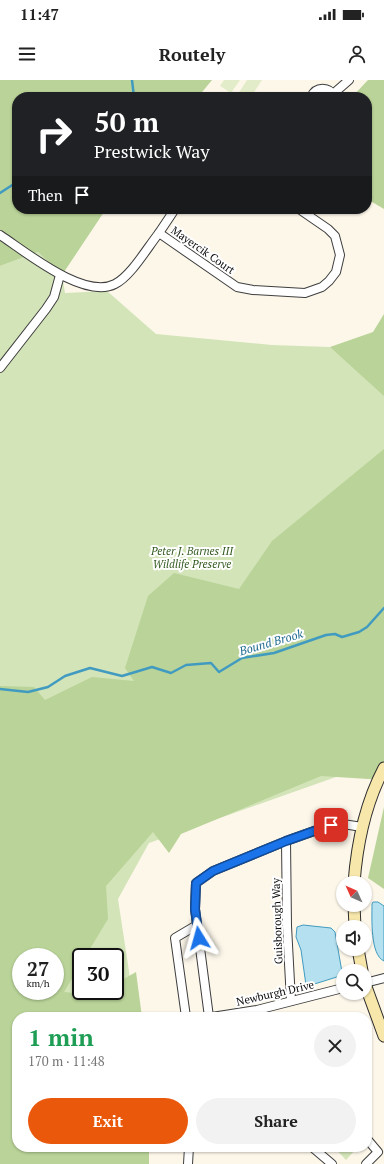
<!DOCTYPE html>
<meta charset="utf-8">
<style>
body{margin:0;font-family:"PT Serif",serif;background:#f2f2f2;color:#222;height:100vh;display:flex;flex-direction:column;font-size:15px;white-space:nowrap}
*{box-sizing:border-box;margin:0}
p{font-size:13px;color:#767676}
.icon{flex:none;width:22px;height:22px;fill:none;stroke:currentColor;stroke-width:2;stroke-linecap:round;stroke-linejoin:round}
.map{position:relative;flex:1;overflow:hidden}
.panel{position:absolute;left:12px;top:932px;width:360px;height:140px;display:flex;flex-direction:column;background:#fff;border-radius:16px;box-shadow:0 1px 3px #0004}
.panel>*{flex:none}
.hud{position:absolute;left:12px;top:12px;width:360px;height:122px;border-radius:16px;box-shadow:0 1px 3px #0004;background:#202124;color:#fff;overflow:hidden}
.needle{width:26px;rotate:315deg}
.controls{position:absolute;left:336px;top:796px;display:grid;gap:8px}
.controls a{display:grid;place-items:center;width:36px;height:36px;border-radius:50%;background:#fff;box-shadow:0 1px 3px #0004;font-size:20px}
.speed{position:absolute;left:12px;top:868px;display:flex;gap:8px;font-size:20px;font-weight:700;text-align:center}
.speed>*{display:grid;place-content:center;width:52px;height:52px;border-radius:50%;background:#fff;box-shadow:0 1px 3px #0004;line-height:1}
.speed small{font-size:10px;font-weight:400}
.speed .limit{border:2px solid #111;border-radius:6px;background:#fff;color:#111}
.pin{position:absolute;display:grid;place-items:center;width:34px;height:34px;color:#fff;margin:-17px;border-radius:8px;box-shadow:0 2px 6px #0006}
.me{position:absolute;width:44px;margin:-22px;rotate:352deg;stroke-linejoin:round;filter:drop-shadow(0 0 3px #0008)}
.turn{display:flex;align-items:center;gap:14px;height:84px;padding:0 16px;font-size:18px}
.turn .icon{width:52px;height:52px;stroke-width:2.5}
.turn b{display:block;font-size:28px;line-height:34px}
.then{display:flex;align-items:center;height:38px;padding:0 16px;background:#0003;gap:8px;font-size:15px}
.round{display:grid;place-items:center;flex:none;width:42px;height:42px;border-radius:21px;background:#f2f2f2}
.headline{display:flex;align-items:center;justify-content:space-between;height:68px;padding:0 16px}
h1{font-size:24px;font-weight:700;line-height:30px;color:#1e9e55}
.cta{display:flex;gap:8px;margin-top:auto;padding:8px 16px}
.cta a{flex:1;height:46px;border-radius:24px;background:#ea580c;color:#fff;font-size:16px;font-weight:700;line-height:46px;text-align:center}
.cta a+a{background:#f2f2f2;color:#222}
.status{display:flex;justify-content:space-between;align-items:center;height:28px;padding:0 20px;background:#fff;direction:ltr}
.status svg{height:11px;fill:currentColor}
header{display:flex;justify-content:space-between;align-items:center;height:52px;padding:0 16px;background:#fff;font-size:18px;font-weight:700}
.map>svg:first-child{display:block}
.green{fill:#d3e4b8;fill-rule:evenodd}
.forest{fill:#b9d398;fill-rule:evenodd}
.pitch{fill:#e3ecc9}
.water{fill:#b4e0f0;stroke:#419bc0}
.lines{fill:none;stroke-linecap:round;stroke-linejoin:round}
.stream{stroke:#419bc0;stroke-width:2.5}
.street-casing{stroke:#3e3e3e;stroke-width:10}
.secondary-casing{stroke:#2d2d2d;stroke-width:13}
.street{stroke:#fff;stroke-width:8}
.secondary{stroke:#f7e7ab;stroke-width:11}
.route-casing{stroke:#114b97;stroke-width:10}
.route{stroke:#1a73e8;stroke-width:7}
.labels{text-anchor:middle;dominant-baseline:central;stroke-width:4;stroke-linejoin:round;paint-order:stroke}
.street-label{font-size:11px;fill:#0b0b0b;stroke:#fff}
.park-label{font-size:11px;font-style:italic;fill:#345b22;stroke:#fff}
.water-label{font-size:12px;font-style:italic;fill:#216b90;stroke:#fff}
</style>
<div class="status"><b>11:47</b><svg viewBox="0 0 49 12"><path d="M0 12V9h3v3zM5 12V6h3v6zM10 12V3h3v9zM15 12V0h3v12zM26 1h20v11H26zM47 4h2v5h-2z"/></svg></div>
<header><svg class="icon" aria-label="menu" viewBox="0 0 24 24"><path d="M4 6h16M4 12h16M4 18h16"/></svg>Routely<svg class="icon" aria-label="person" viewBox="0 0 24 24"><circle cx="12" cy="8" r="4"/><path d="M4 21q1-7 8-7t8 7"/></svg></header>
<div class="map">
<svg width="384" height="1084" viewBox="0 0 384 1084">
<rect width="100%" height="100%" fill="#fdf7ea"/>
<g class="green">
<path d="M 38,172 L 62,195 L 65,213 L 107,211 L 156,254 L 272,265 L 330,267 L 336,272 L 384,275 L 384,680 L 149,763 L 118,819 L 136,937 L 17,937 L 17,1067 L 0,1084 L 0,186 ZM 21,877 L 55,877 L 55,911 L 21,911 ZM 81,877 L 115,877 L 115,911 L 81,911 Z"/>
<polygon points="334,1067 355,1067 356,1069 346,1080"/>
</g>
<g class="forest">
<polygon points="0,0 212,0 198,17 17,17 17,129 106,129 62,195 38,172 0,186"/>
<polygon points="368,0 384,0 384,129 367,119 367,17 352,17"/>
<polygon points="384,234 384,316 330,267 373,252"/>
<path d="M 384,369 L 384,700 L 321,696 L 181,754 L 169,773 L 153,752 L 106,806 L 108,839 L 85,877 L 81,877 L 81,884 L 64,912 L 93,915 L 102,911 L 115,911 L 115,904 L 136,892 L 142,937 L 17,937 L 17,1067 L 149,1067 L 149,1084 L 0,1084 L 0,606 L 34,607 L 45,620 L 92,597 L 134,601 L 125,588 L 148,516 L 174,493 L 239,509 L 272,461 ZM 21,877 L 55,877 L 55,911 L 21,911 Z"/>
<polygon points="384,727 384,809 368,798"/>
</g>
<g class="pitch">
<polygon points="224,0 240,0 231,13 220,6"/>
<polygon points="247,0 262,0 251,17 236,17"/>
</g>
<g class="water">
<path d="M 373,822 L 378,822 L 384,826 L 384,881 C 370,875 372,838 372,824 Z"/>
<polygon points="303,845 331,848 335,852 342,892 340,896 308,906 306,905 301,870 296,857 297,847"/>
</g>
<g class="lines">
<g class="stream">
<polyline points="132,0 134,17"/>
<polyline points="0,113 17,102"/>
<polyline points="0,609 28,612 48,607 65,596 90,588 122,596 152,587 171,593 186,585 211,583 219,592 242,578 274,573 326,555 335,554 342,557 359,552 367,547 384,528"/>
</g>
<g class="street-casing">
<g id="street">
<polyline points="333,14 349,0"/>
<path d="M 311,17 C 316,6 329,6 335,17"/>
<polyline points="175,129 159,153 237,207 253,210 305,213 322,207 329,201 336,192 340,175 335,156 328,149 299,129"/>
<path d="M 0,155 C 26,172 84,220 115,204 C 131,196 147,168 159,153"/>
<polyline points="0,288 46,229 54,217 60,195"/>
<polyline points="286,761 287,846 291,921"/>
<polyline points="197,845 209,937"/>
<polyline points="365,903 384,898"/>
<polyline points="186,937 175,858 197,845 195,829 196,803 213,791 286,761 331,745 343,744 362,747"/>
<polyline points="212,937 257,930 343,908"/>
<polyline points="312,1067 332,1084"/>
<polyline points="188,1084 189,1067"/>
<polyline points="366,1084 378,1072 367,1059"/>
</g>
</g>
<g class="secondary-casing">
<g id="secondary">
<path d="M 354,803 C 357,763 365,724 384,688"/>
<polyline points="354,825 355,847"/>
<polyline points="358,869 362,891"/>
<polyline points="365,904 384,956"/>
</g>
</g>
<use href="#street" class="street"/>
<use href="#secondary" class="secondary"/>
</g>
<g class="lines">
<g class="route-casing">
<polyline id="route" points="199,858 195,829 196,803 213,791 286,761 331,745"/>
</g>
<use href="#route" class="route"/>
</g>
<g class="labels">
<g class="street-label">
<text transform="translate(203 170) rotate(35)">Mayercik Court</text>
<text transform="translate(277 841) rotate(-92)">Guisborough Way</text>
<text transform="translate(275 913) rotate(-13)">Newburgh Drive</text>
</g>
<g class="park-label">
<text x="192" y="471">Peter J. Barnes III<tspan x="192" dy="13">Wildlife Preserve</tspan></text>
</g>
<g class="water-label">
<text transform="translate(271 562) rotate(-16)">Bound Brook</text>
</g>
</g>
</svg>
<div class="controls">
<a><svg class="needle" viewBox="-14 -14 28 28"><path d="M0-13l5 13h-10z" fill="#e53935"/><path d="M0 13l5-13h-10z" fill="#767676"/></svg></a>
<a><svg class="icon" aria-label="sound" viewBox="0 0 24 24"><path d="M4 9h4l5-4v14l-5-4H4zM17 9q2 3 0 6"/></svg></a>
<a><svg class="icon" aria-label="search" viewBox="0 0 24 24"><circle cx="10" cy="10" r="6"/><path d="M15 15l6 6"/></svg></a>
</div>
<div class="speed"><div>27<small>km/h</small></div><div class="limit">30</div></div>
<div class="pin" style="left:331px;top:745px;background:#d93025"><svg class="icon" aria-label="arrive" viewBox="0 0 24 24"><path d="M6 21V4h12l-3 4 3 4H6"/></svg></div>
<svg class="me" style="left:199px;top:858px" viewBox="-20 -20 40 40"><path d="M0-17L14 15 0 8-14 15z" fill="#1a73e8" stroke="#fff" stroke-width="4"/></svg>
<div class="hud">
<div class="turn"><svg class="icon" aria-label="right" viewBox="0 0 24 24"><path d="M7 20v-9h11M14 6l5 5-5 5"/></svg><div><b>50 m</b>Prestwick Way</div></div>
<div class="then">Then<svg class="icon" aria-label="arrive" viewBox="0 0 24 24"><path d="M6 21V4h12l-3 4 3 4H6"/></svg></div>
</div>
<section class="panel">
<div class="headline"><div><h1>1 min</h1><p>170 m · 11:48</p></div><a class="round"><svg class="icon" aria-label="close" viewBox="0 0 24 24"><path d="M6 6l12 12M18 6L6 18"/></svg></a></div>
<div class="cta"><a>Exit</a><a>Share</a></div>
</section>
</div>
